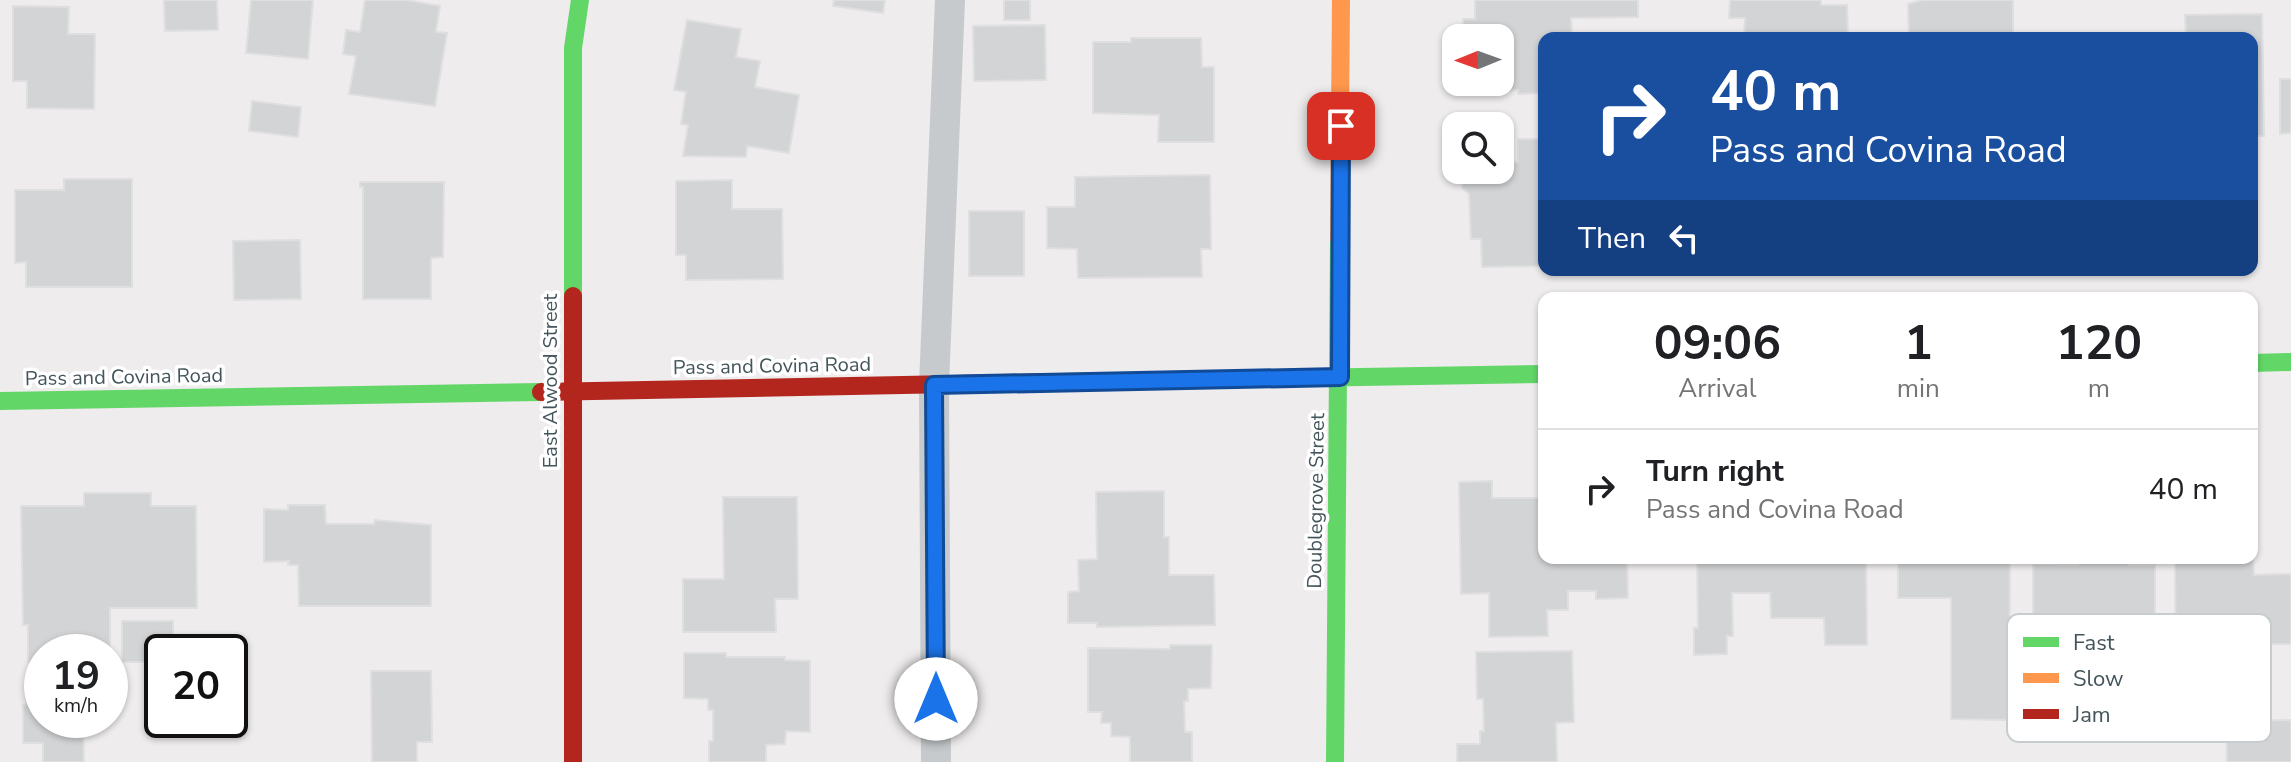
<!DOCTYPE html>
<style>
body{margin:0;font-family:"Nunito Sans",sans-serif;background:#f2f2f2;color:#202124;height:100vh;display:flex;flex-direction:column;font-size:30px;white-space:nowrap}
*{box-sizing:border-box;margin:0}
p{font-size:26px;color:#757577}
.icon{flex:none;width:44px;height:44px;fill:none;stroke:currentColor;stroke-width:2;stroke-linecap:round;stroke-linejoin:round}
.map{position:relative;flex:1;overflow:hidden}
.panel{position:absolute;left:1538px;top:292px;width:720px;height:272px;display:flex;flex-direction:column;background:#fff;border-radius:16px;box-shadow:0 2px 6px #0004}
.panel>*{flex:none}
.top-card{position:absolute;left:1538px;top:32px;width:720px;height:244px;border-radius:16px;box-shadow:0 2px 6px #0004;background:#1a4fa0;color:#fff;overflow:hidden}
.needle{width:52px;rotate:269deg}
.buttons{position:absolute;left:1442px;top:24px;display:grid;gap:16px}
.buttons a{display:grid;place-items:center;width:72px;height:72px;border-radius:16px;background:#fff;box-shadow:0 2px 6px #0004;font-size:40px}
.speed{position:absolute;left:24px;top:634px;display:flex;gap:16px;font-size:40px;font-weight:700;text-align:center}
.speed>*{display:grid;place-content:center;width:104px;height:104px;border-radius:50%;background:#fff;box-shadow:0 2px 6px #0004;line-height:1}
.speed small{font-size:20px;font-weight:400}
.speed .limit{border:4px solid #111;border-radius:12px;background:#fff;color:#111}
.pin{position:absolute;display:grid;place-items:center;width:68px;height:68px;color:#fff;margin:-34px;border-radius:16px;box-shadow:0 4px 12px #0006}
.me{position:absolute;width:88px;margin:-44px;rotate:0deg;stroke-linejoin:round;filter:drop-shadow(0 0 6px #0008)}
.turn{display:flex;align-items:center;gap:28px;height:168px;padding:0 40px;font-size:36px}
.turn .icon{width:104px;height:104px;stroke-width:2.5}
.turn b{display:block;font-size:56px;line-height:68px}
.then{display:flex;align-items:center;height:76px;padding:0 40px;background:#0003;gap:16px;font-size:30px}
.eta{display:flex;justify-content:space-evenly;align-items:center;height:136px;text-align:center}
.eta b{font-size:48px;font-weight:700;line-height:56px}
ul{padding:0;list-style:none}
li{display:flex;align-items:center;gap:24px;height:120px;padding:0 40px;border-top:2px solid #e0e0e0}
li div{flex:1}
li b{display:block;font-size:30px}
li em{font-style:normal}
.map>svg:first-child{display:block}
.building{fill:#d3d4d6;stroke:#dfdee0;stroke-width:2}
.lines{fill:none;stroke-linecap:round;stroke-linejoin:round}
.lane{stroke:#c6cacc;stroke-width:30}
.fast{stroke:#63d668;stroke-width:18}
.slow{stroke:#ff974d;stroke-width:18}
.jam{stroke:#b3261e;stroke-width:18}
.route-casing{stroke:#114b97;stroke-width:20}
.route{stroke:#1a73e8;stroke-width:14}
.labels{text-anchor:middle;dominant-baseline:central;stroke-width:7;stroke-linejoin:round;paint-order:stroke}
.street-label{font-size:20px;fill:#43545b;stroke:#fff}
.key{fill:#fff;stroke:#c7ccce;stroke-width:2}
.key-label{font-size:22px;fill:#43545b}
</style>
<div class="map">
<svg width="2291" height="762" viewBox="0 0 2291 762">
<rect width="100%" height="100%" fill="#eeeced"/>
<g class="building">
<polygon points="164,0 217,0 218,30 165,31"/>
<polygon points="251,0 313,0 308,59 246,53"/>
<polygon points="365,0 406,0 440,6 436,32 447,33 435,106 349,94 356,56 343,54 346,30 360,32"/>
<polygon points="834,0 885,0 883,13 833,6"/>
<rect x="1004" y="0" width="26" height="20"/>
<polygon points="1475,0 1638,0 1638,17 1571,18 1572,38 1544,38 1544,93 1518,94 1518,90 1464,91 1464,82 1500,82 1500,38 1463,38 1463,19 1475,19"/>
<polygon points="1730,0 1821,0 1821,5 1847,5 1848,38 1744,38 1745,18 1729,18"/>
<polygon points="1923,0 2013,0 2013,38 1909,38 1908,4"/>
<polygon points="13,6 69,7 68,34 95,34 94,109 27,108 27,81 13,81"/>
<polygon points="2262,14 2264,136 2252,136 2252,38 2186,38 2185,15"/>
<polygon points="687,20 741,29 736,57 760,61 755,87 799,95 789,153 747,146 746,157 683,156 688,125 681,124 686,92 674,90"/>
<polygon points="1045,25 1046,80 974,81 973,26"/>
<polygon points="1131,38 1201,38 1202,67 1214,67 1214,142 1158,142 1159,115 1093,113 1093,42 1131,42"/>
<polygon points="2280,79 2291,79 2291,133 2280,134"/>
<polygon points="252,101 301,107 298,137 249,131"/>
<polygon points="1518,139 1544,139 1544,266 1482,267 1481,239 1471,239 1469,194 1462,188 1462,172 1464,170 1500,170 1500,163 1518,162"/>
<polygon points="1210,175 1211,249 1201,249 1202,277 1078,278 1077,249 1047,248 1047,207 1075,207 1075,177"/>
<polygon points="64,179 132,179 132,287 26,287 26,262 15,263 15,190 64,190"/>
<polygon points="732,180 732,209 782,209 783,279 686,280 686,255 676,255 676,181"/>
<polygon points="360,182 444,182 443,257 431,258 431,299 363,299 363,187 360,187"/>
<rect x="969" y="211" width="55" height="65"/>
<polygon points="300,240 301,299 234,300 233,241"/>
<polygon points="1624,270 1691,270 1691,274 1624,275"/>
<polygon points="1492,481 1492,498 1544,498 1544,558 1644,558 1627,558 1628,598 1596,599 1596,591 1568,591 1568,610 1547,610 1548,636 1489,637 1489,593 1461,594 1459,482"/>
<polygon points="1164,491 1164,537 1169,537 1169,575 1214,575 1215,625 1097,627 1097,623 1068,623 1068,592 1079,591 1078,560 1097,559 1096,492"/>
<polygon points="84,493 151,493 151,506 196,506 197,608 110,608 110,662 110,652 42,652 42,662 28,662 28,625 23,625 21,506 84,506"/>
<polygon points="723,497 797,497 798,599 775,599 776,632 683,632 683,579 724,579"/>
<polygon points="288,505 325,505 326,524 374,524 375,520 431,525 431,606 299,606 298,565 288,565 289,561 264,562 264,509 288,510"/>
<polygon points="1697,558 1866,558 1867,645 1825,645 1824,618 1771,618 1770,593 1732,593 1733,636 1727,636 1727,654 1694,655 1694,628 1698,628"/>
<polygon points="1898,558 2010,558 2009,720 1951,719 1951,598 1898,598"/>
<polygon points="2175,559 2253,559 2254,575 2291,574 2291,644 2251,644 2252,676 2218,677 2218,684 2176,685"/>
<polygon points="2078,561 2129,562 2129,565 2155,565 2155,648 2135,647 2135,661 2033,660 2033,564 2078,565"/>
<polygon points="122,621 173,621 173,652 162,652 162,662 122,662"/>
<polygon points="1170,645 1212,645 1211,688 1188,689 1188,701 1184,701 1185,732 1192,732 1192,762 1130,762 1130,737 1111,736 1111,723 1101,723 1102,712 1088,712 1088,648 1170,649"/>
<polygon points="1572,651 1574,722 1556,723 1557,762 1457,762 1457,744 1480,744 1480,731 1484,731 1483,699 1477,699 1476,652"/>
<polygon points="684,653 726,653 726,657 785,657 785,660 810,661 810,732 786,731 785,744 766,745 766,762 709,762 709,741 713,741 713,710 708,710 708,699 684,698"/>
<polygon points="371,671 431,671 432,742 417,742 417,762 372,762"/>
<polygon points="42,704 42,720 83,720 84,762 43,762 43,743 23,743 23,705"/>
<polygon points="2291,720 2291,762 2227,762 2226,722"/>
</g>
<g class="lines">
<polyline class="lane" points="936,762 934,385 950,0"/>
<g class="fast">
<polyline points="573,296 573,48 580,0"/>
<polyline points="2252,363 2291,362"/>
<polyline points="1060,382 1544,374"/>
<polyline points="0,401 541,392"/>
<polyline points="1335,762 1339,239"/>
</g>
<polyline class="slow" points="1339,239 1341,0"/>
<g class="jam">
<polyline points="573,296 573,762"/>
<polyline points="541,392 1060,382"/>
</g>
</g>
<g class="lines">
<g class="route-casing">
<polyline id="route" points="936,699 934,385 1340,377 1341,126"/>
</g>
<use href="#route" class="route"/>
</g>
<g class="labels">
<g class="street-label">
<text transform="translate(772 366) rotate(-1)">Pass and Covina Road</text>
<text transform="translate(124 377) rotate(-1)">Pass and Covina Road</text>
<text transform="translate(550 381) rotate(-90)">East Alwood Street</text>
<text transform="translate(1316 501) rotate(-89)">Doublegrove Street</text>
</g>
</g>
<rect x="2007" y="614" width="264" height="128" rx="12" class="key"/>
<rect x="2023" y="637" width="36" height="10" fill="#63d668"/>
<rect x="2023" y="673" width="36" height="10" fill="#ff974d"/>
<rect x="2023" y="709" width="36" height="10" fill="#b3261e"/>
<g class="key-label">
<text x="2073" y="650">Fast</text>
<text x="2073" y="686">Slow</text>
<text x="2073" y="722">Jam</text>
</g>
</svg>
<div class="buttons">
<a><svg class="needle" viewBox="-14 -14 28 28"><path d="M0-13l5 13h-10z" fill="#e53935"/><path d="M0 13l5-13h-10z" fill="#757577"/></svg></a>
<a><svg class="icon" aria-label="search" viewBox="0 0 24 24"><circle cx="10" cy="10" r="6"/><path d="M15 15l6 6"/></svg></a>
</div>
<div class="speed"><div>19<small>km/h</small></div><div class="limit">20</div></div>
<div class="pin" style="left:1341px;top:126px;background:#d93025"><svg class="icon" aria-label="arrive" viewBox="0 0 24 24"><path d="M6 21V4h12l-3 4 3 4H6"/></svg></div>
<svg class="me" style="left:936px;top:699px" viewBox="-20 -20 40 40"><circle r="19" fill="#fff"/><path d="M0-13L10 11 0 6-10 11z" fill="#1a73e8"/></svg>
<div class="top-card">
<div class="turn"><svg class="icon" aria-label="right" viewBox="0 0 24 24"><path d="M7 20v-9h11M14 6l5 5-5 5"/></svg><div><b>40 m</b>Pass and Covina Road</div></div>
<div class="then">Then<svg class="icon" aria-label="left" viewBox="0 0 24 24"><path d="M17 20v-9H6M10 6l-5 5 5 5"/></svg></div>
</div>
<section class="panel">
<div class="eta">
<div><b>09:06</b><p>Arrival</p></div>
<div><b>1</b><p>min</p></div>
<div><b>120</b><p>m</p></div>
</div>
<ul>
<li><svg class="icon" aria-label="right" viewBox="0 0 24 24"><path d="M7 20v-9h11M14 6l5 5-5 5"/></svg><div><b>Turn right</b><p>Pass and Covina Road</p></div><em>40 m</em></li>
</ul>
</section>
</div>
